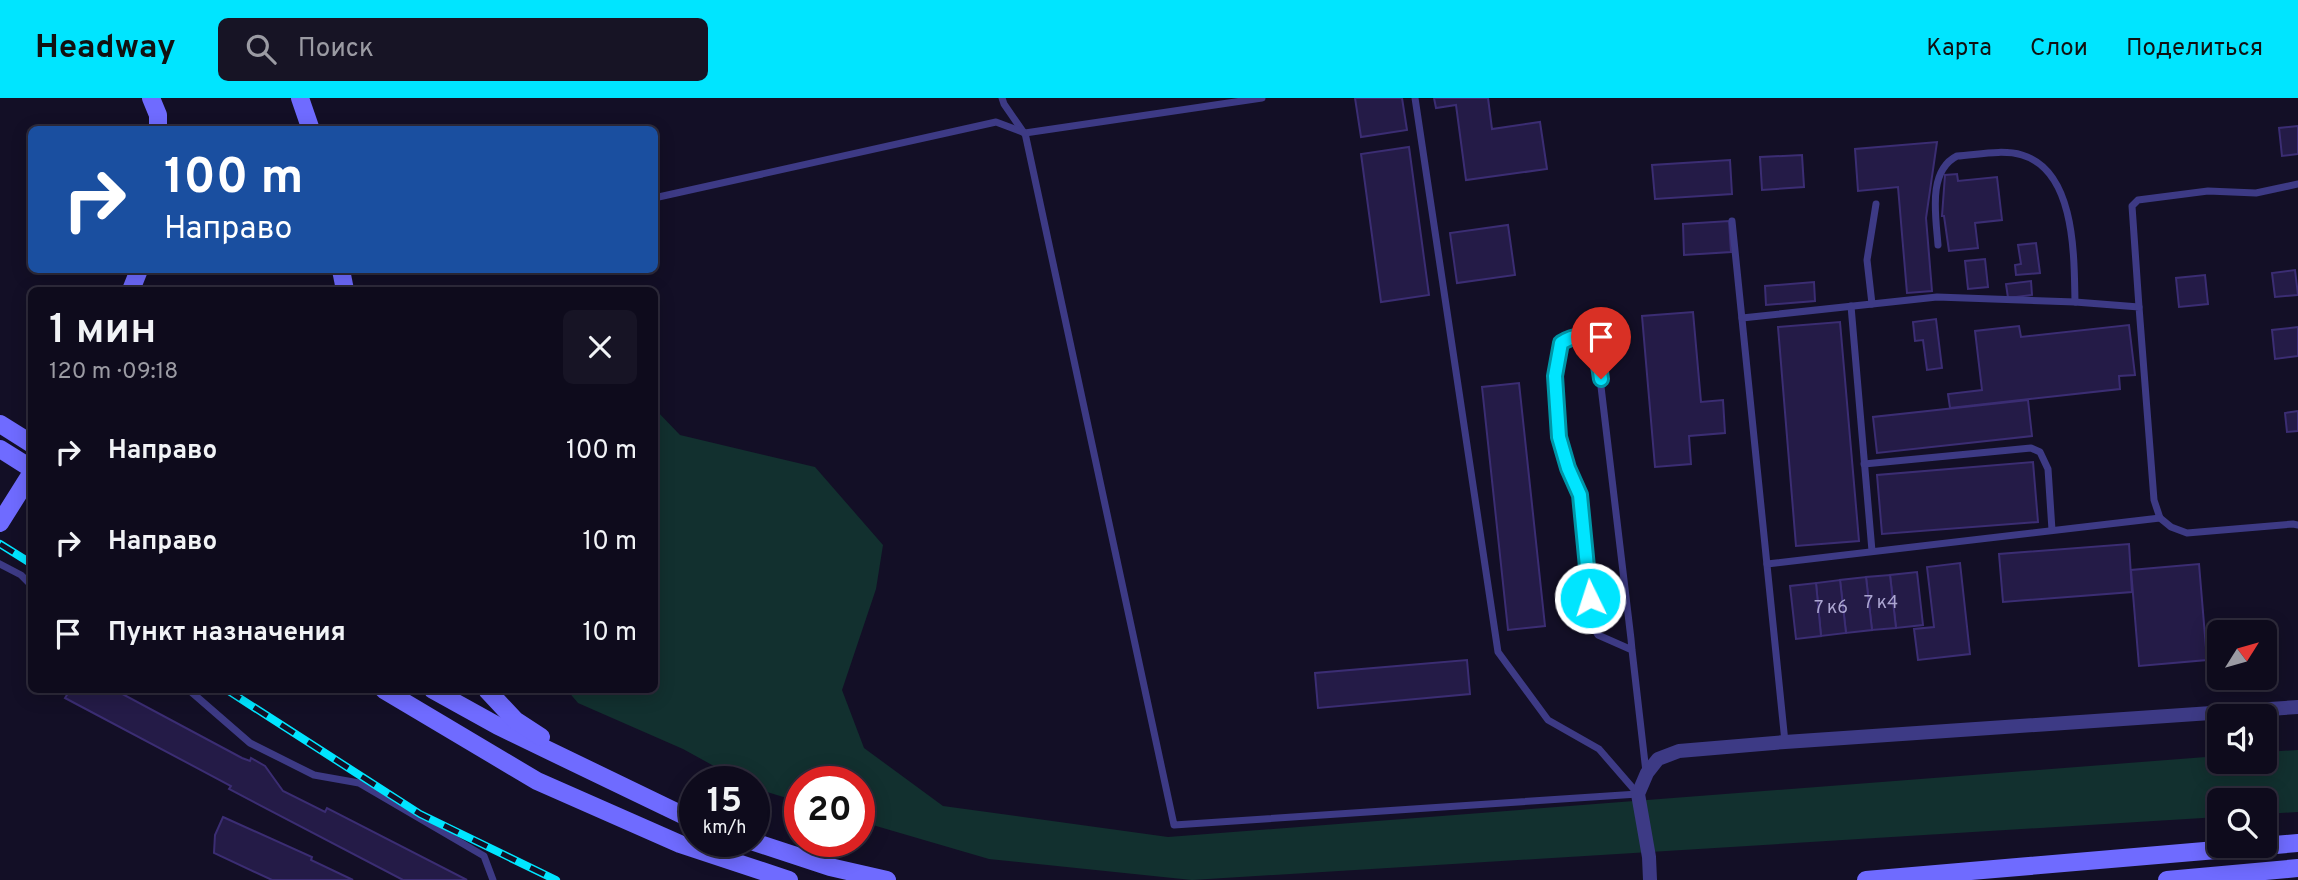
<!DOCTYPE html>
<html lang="ru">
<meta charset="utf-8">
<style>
body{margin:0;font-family:Overpass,sans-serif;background:#171425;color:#f1f3f6;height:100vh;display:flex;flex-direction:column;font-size:26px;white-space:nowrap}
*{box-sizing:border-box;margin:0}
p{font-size:23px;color:#9b9ba3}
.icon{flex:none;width:38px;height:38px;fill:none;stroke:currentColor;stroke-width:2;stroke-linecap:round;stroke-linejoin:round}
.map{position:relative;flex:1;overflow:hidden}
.details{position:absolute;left:28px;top:189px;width:630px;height:406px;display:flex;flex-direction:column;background:#0e0b1c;border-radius:10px;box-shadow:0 4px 18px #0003,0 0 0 2px #2e2b3b}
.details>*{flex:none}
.hud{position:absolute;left:28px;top:28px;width:630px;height:147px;border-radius:10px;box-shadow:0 4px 18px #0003,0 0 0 2px #2e2b3b;background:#1a4fa0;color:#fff;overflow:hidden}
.needle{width:46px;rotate:53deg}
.fabs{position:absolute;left:2207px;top:522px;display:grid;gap:14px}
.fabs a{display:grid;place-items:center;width:70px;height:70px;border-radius:10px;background:#0e0b1c;box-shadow:0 4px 18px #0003,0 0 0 2px #2e2b3b;font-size:35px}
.speed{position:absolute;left:679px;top:668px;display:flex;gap:14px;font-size:35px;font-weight:700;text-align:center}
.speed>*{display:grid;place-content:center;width:91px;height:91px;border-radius:50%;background:#0e0b1c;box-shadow:0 4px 18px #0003,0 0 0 2px #2e2b3b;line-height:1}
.speed small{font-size:18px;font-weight:400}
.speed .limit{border:10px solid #d22;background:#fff;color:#111}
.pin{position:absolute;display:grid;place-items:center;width:60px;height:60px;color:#fff;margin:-72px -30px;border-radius:50% 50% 50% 0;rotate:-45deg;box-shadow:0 0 7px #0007}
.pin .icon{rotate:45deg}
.me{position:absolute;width:77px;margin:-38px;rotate:356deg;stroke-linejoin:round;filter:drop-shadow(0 0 5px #0008)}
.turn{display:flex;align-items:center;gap:24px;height:147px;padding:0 21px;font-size:32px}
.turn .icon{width:91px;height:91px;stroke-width:2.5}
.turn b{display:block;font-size:49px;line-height:60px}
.round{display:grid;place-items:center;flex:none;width:74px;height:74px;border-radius:10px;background:#171425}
.summary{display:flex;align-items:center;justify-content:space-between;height:119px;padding:0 21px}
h1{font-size:42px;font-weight:600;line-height:52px}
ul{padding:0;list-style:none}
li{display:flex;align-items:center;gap:21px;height:91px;padding:0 21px}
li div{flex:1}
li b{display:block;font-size:26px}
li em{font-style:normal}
header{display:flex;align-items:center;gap:42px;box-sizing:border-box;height:98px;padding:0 35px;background:#00e5ff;color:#111}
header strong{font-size:33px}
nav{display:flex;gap:38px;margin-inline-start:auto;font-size:24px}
.search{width:490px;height:63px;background:#171425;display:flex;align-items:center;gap:18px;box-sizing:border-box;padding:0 24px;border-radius:10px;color:#9b9ba3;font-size:26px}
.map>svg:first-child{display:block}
.green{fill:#12302f}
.building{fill:#241b47;stroke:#3b2d73;stroke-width:2}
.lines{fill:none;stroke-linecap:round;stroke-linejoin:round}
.lane{stroke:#3d3a85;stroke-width:7}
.street{stroke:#3d3a85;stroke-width:14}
.secondary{stroke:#6f6bff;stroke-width:18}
.rail-casing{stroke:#00e5ff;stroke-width:8}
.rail{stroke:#130f26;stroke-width:5;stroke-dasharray:16;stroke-linecap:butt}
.route-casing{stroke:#0095a6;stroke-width:18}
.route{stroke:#00e5ff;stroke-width:12}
.labels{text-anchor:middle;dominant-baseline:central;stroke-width:7;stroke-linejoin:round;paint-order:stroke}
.number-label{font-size:18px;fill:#aca6d1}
</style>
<header>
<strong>Headway</strong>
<div class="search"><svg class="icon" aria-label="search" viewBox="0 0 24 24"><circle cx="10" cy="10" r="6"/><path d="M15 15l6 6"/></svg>Поиск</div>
<nav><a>Карта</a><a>Слои</a><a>Поделиться</a></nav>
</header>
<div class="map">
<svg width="2298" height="782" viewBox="0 0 2298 782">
<rect width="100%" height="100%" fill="#130f26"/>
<polygon class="green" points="655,311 680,337 815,369 883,447 876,491 842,592 864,650 943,708 1168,739 2219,658 2219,663 2264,663 2265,654 2298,652 2298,714 2265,716 2264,702 2219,702 2219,719 1192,782 989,761 859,723 859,684 800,684 800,704 754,690 754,684 743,684 683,651 578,605 567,592 654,592"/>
<g class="building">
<polygon points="1355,0 1402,0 1407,32 1361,39"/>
<polygon points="1434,0 1488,0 1492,31 1540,24 1547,71 1466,82 1456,7 1436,10"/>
<polygon points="2298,28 2298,56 2282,58 2279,30"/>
<polygon points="1937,44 1926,120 1932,193 1907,195 1898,89 1858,93 1855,51"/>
<polygon points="1409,49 1429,197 1381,204 1361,56"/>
<polygon points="1802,57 1804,89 1762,92 1760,59"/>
<polygon points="1730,62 1732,96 1655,101 1652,67"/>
<polygon points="1957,76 1958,83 1997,79 2002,122 1975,125 1978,150 1949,153 1944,118 1942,118 1945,77"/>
<polygon points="1729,123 1731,154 1684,157 1683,126"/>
<polygon points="1508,127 1515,177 1457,185 1450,135"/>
<polygon points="2036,145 2040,175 2016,177 2015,167 2021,166 2018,147"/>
<polygon points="1985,161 1988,189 1968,191 1965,163"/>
<polygon points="2295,172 2298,197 2275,199 2272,175"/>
<polygon points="2205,177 2208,206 2179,209 2176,180"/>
<polygon points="2031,183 2032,197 2008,200 2006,186"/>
<polygon points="1814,184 1815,203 1766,207 1765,188"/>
<polygon points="1693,214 1701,304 1723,302 1725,335 1689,338 1691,366 1655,369 1642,218"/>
<polygon points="1936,221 1942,270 1927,272 1923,242 1915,243 1913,224"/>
<polygon points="1840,224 1859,443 1796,448 1778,229"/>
<polygon points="2129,227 2135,277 2119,278 2120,291 1950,310 1948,296 1982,292 1975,233 2019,228 2021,239"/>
<polygon points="2298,229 2298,258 2275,261 2272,232"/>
<polygon points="1519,285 1545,528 1508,532 1482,289"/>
<polygon points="2028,302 2032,338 1877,355 1873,319"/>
<polygon points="2298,313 2298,333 2287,334 2285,315"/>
<polygon points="2033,364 2038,424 1882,436 1877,377"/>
<polygon points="2129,446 2132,494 2003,504 1999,456"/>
<polygon points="1960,465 1970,556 1918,562 1914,531 1934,529 1927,469"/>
<polygon points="2199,466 2207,562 2139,568 2131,472"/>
<polygon points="1917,474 1923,527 1896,530 1890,477"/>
<polygon points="1890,477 1896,530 1872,532 1866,479"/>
<polygon points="1866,479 1872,532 1846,535 1840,482"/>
<polygon points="1840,482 1846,535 1821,538 1816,485"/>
<polygon points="1816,485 1821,538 1796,541 1790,488"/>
<polygon points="1467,562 1470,596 1318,610 1315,575"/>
<polygon points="70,592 115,592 242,660 250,663 251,660 265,668 283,693 325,714 327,710 467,782 403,782 229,691 231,688 65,600"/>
<polygon points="223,719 312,759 311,762 353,782 272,782 214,755 215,737"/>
</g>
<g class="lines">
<g class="lane">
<polyline points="1002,0 1004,6 1024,35"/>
<polyline points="1262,0 1025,35 1174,727 1638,696"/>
<polyline points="1415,0 1498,554 1548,622 1599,651 1638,696"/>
<polyline points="654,100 996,24 1025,35"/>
<polyline points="1732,123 1785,644"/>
<path d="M 1938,147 C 1936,119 1927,73 1957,58 C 1976,57 2002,51 2022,57 C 2076,73 2074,159 2075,204 L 2139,209 L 2154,402 L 2160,420 L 2171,429 L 2187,435 L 2293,426 L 2298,427"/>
<polyline points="1872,206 1867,162 1876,106"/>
<polyline points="1851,208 1872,453"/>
<polyline points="2139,209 2132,108 2138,102 2208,93 2256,95 2298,86"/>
<polyline points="1742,220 1937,199 2075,204"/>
<polyline points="1864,366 2031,350 2040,354 2048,371 2052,432"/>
<polyline points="0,466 21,477 32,488"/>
<polyline points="1767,466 2160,420"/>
<polyline points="1632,552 1598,537 1591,525 1580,397 1568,370 1559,339 1555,278 1557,255 1561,245 1570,239 1582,239 1593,246 1597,255 1631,541 1632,552 1646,674"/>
<polyline points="189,592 250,645 314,677 359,685 484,758 493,782"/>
</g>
<polyline class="street" points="1650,782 1649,759 1638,696 1647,675 1658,661 1679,653 1785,644 2298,609"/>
<g class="secondary">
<polyline points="151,0 158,17 158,32"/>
<polyline points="300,0 311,32"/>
<polyline points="341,172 345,192"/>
<polyline points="131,192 139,172"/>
<polyline points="0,326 32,346"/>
<polyline points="0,351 32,371"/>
<polyline points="0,425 32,374"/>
<polyline points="384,592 537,683 680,746 789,782"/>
<polyline points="433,592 498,628 695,723"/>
<polyline points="487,592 515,622 541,639"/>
<polyline points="754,744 830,769 887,782"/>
<polyline points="1866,782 2298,745"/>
<polyline points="2167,782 2298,770"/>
</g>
<g class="rail-casing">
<g id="rail">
<polyline points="0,446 32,466"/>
<polyline points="227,592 420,716 556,782"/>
</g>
</g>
<use href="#rail" class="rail"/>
</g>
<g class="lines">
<g class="route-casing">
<path id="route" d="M 1590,500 L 1580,397 L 1568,370 L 1559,339 L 1555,278 L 1561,245 C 1593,225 1598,257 1601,281"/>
</g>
<use href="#route" class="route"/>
</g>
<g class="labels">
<g class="number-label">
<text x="1881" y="505">7 к4</text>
<text x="1831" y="510">7 к6</text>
</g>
</g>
</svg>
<div class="fabs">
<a><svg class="needle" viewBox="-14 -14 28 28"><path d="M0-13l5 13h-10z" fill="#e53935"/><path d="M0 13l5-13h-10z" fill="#9b9ba3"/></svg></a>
<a><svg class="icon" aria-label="sound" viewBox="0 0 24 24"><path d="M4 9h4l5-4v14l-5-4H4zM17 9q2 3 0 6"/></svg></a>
<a><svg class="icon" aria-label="search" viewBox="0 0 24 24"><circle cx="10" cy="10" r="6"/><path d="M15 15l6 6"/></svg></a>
</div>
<div class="speed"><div>15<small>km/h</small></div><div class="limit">20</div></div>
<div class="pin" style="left:1601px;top:281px;background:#d93025"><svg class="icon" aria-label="arrive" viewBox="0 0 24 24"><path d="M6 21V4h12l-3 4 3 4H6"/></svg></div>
<svg class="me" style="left:1590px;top:500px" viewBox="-20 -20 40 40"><circle r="17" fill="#00e5ff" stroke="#fff" stroke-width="3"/><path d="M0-11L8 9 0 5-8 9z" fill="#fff"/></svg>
<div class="hud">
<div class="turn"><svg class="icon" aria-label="right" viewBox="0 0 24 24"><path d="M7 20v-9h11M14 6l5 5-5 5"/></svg><div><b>100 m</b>Направо</div></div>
</div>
<section class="details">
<div class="summary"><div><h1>1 мин</h1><p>120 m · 09:18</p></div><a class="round"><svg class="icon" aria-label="close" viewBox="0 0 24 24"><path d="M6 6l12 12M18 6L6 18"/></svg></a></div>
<ul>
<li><svg class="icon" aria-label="right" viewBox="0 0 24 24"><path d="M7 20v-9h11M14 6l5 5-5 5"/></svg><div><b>Направо</b></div><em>100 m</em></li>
<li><svg class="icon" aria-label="right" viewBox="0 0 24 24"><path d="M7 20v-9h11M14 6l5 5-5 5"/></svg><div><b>Направо</b></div><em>10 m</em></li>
<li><svg class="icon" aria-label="arrive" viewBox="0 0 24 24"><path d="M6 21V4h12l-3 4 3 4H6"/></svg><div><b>Пункт назначения</b></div><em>10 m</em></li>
</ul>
</section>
</div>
